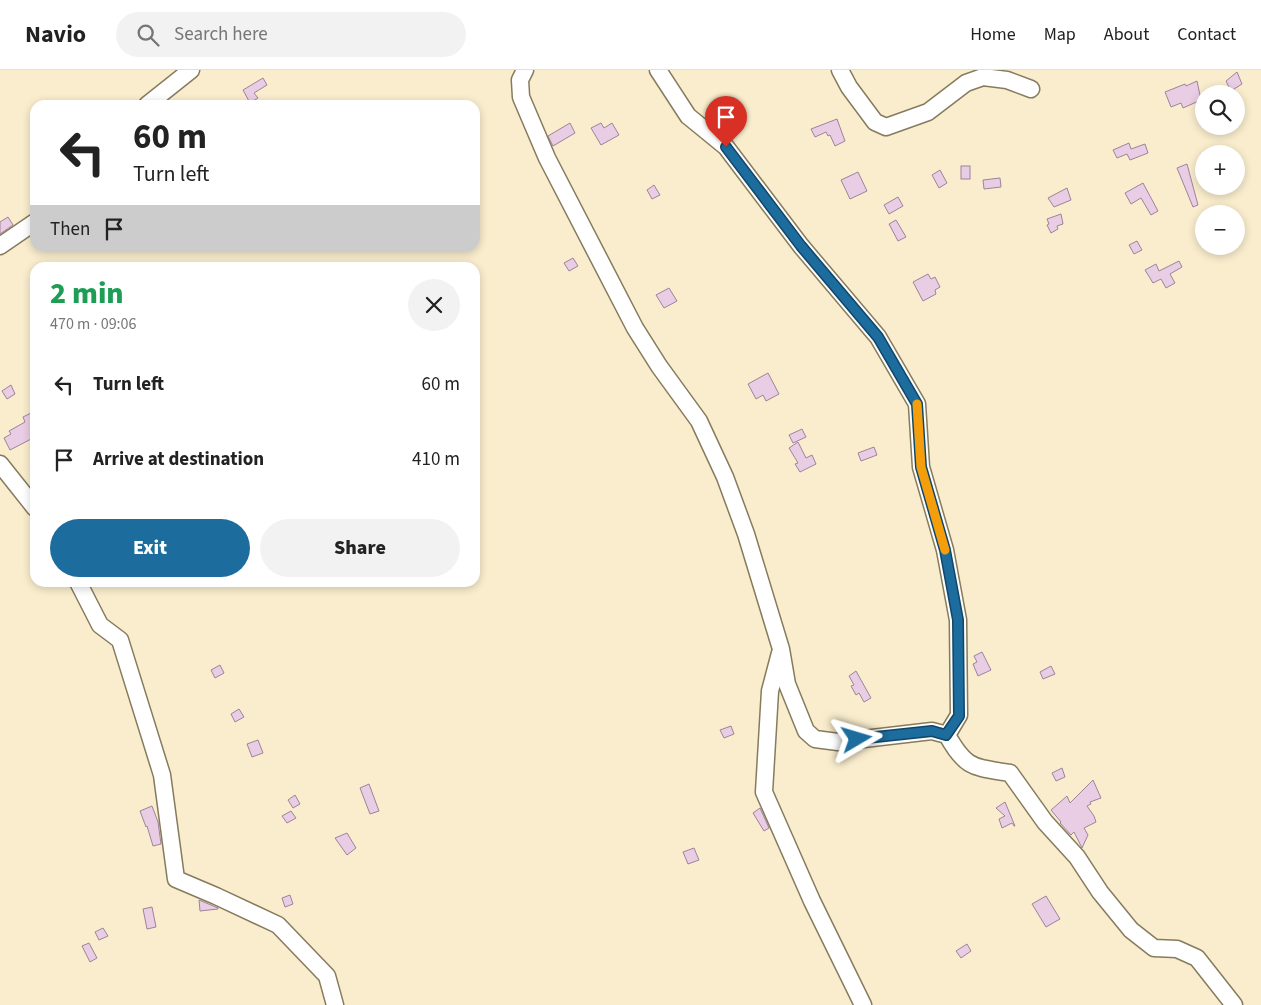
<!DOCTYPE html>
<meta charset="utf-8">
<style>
body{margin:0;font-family:"Source Sans 3",sans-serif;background:#f2f2f2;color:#222;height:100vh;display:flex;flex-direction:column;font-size:19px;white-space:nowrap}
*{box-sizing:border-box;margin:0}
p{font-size:16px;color:#767676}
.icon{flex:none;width:28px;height:28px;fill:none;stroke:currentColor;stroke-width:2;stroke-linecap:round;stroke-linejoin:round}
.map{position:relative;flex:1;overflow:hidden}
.side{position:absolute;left:30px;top:192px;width:450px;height:325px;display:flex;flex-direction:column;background:#fff;border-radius:15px;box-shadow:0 2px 8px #0003}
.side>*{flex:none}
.top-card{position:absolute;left:30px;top:30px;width:450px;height:152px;border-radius:15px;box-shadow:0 2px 8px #0003;background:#fff;color:#222;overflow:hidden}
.fabs{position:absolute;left:1195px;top:15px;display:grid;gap:10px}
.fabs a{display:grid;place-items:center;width:50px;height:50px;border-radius:50%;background:#fff;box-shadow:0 2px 8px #0003;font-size:25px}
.pin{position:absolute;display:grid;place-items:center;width:42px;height:42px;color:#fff;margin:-51px -21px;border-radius:50% 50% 50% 0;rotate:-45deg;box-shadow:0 0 5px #0007}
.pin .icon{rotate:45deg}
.me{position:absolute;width:55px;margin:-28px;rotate:83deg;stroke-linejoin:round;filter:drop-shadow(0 0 4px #0008)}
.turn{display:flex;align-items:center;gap:18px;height:105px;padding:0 20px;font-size:22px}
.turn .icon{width:65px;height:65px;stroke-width:2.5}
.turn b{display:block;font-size:35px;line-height:42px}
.then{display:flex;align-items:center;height:48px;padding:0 20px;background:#0003;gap:10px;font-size:19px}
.round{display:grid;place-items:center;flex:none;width:52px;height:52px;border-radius:26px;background:#f2f2f2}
.head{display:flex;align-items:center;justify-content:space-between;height:85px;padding:0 20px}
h1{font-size:30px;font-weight:800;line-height:38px;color:#1e9e55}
.primary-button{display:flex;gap:10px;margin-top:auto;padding:10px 20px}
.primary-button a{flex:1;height:58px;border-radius:30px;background:#1c6c9e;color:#fff;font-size:20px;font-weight:800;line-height:58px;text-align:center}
.primary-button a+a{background:#f2f2f2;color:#222}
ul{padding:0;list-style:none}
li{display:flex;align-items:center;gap:15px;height:75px;padding:0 20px}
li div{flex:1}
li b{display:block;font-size:19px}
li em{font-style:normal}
header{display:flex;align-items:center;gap:30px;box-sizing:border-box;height:70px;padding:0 25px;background:#fff;border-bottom:1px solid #e0e0e0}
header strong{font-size:24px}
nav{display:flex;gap:28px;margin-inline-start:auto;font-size:18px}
.search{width:350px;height:45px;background:#f2f2f2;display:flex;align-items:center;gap:12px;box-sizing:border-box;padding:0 18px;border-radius:28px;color:#767676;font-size:19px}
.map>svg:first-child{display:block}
.building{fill:#e9cde4;stroke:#9e8399}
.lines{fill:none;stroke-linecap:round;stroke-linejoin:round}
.minor-casing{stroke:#857b5d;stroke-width:19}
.minor{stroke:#fff;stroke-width:16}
.route-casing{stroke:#124667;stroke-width:12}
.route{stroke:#1c6c9e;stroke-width:9}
.slow{stroke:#f59e0b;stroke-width:9}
</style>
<header>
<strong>Navio</strong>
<div class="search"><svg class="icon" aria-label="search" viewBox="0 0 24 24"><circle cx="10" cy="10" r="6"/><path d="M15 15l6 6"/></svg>Search here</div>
<nav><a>Home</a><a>Map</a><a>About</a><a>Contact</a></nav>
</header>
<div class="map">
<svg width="1261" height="935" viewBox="0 0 1261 935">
<rect width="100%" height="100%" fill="#f9edcd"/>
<g class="building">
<polygon points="1237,2 1242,14 1231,21 1226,11"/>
<polygon points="263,8 267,15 254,23 258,28 250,33 243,20"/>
<polygon points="1197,11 1201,30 1183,38 1181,33 1171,37 1165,22 1185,14 1186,16"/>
<polygon points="837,49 845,71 835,76 830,65 828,66 826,62 815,67 811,59"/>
<polygon points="570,53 575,63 553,76 548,66"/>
<polygon points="601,53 604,58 612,53 619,65 601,75 591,58"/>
<polygon points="1129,73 1131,79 1145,74 1148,83 1130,90 1127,84 1117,88 1113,80"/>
<polygon points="1187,94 1198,135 1193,137 1177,98"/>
<rect x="961" y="96" width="9" height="13"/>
<polygon points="940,100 947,113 939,118 932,105"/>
<polygon points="858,102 867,121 850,129 841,110"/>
<polygon points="1000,108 1001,117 984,119 983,110"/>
<polygon points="1143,113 1158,141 1151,145 1141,128 1131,134 1125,123"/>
<polygon points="654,115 660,125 652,129 647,120"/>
<polygon points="1067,118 1071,130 1054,137 1048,128"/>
<polygon points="898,127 903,136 889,144 884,135"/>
<polygon points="1061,144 1063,154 1057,156 1058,159 1051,163 1047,155 1049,154 1047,149"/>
<polygon points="8,147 13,155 0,164 0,152"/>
<polygon points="896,150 906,167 898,171 889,154"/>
<polygon points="1137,171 1142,180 1134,184 1129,175"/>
<polygon points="573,188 578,196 569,201 564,193"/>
<polygon points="1179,191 1182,197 1170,204 1175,213 1166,218 1161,209 1153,213 1145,200 1156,194 1159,201"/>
<polygon points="928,204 931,209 935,207 940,217 935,220 936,224 923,231 913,212"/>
<polygon points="669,218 677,231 664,238 656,225"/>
<polygon points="768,303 779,324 766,331 763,325 756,329 748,314"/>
<polygon points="11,315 15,324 7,329 2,321"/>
<polygon points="35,341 35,367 10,380 4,368 11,364 9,361 25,352 23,347"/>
<polygon points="802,359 806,367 793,373 789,365"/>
<polygon points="798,372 806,388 812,385 816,394 800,402 795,394 798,393 789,378"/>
<polygon points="874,377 877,385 861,391 858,383"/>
<polygon points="982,582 991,600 978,606 973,594 977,592 974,586"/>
<polygon points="220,595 224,603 215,608 211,600"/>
<polygon points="1051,596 1055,604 1043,609 1040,602"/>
<polygon points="856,601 871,628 864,632 859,623 856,625 851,616 854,615 849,606"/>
<polygon points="239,639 244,647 235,652 231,644"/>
<polygon points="731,656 734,664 724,668 720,660"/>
<polygon points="258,670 263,683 252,687 247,674"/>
<polygon points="1062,698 1065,707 1056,711 1052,703"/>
<polygon points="1093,710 1101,728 1090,732 1091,734 1087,736 1094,746 1096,752 1084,758 1088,765 1082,778 1074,762 1071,765 1060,753 1061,752 1051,740 1067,726 1070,733"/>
<polygon points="369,714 379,741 370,744 360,718"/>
<polygon points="295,725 300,734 293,738 288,730"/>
<polygon points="1005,732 1015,756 1014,756 1012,753 1002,758 999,749 1005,746 996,738"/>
<polygon points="152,736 158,752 161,774 153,776 147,756 146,757 140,741"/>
<polygon points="760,738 769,758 764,761 753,743"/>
<polygon points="291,741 296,748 287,753 282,746"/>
<polygon points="347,763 356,778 347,785 335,768"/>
<polygon points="694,778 699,790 688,794 683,782"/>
<polygon points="290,825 293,834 285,837 282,828"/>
<polygon points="1046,826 1060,849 1046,857 1032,834"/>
<polygon points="199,830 218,838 218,839 200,841"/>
<polygon points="152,837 156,857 147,859 143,839"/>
<polygon points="103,858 108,866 99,870 95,862"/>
<polygon points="89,873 97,888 90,892 82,876"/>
<polygon points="967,874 971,881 961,888 956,881"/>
</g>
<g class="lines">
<g class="minor-casing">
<g id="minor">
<path d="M 525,0 L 520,10 L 521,27 L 547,88 L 635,258 L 659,296 L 699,351 L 725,407 L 746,464 L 781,579 L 787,614 L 806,661 L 815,669 L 838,672 L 932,661 L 947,665 C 966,699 973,697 1010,703 L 1045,752 L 1077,787 L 1100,822 L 1131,860 L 1154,878 L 1177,879 L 1197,888 L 1234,935"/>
<polyline points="658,0 688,46 726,77 801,176 878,267 917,334 921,397 945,480 958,550 959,645 947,665"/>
<polyline points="840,0 849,17 875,52 886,57 928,42 966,13 983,7 1007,10 1031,19"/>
<polyline points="147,35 191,0"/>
<polyline points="0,176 35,152"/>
<polyline points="0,394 35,438"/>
<polyline points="78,512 100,555 120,570 162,705 176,809 216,826 278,855 327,906 335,935"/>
<polyline points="780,583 770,621 764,722 812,831 863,935"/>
</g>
</g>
<use href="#minor" class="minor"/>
</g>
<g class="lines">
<g class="route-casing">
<polyline id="route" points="726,77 801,176 878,267 917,334 921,397 945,480 958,550 959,646 946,665 932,661 857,669"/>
</g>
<use href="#route" class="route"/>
<polyline class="slow" points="917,334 921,397 945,480"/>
</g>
</svg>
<div class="fabs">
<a><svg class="icon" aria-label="search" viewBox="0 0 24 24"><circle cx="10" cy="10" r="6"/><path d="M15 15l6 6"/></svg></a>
<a>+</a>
<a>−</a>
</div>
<div class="pin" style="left:726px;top:77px;background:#d93025"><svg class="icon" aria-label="arrive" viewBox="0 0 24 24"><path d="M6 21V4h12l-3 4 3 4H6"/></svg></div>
<svg class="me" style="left:857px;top:669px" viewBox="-20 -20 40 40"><path d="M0-17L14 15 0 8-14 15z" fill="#1c6c9e" stroke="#fff" stroke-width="4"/></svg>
<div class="top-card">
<div class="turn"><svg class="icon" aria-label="left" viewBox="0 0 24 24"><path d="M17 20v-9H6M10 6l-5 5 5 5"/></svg><div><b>60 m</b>Turn left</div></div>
<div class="then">Then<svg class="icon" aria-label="arrive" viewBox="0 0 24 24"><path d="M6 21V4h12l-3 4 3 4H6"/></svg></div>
</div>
<section class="side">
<div class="head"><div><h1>2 min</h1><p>470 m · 09:06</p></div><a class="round"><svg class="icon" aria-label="close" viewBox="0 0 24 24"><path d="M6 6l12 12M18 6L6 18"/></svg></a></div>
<ul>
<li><svg class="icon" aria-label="left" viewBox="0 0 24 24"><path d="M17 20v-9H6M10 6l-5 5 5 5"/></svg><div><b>Turn left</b></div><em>60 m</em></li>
<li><svg class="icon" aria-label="arrive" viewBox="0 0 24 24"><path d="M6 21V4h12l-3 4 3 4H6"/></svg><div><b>Arrive at destination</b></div><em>410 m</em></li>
</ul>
<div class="primary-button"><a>Exit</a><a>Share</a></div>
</section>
</div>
